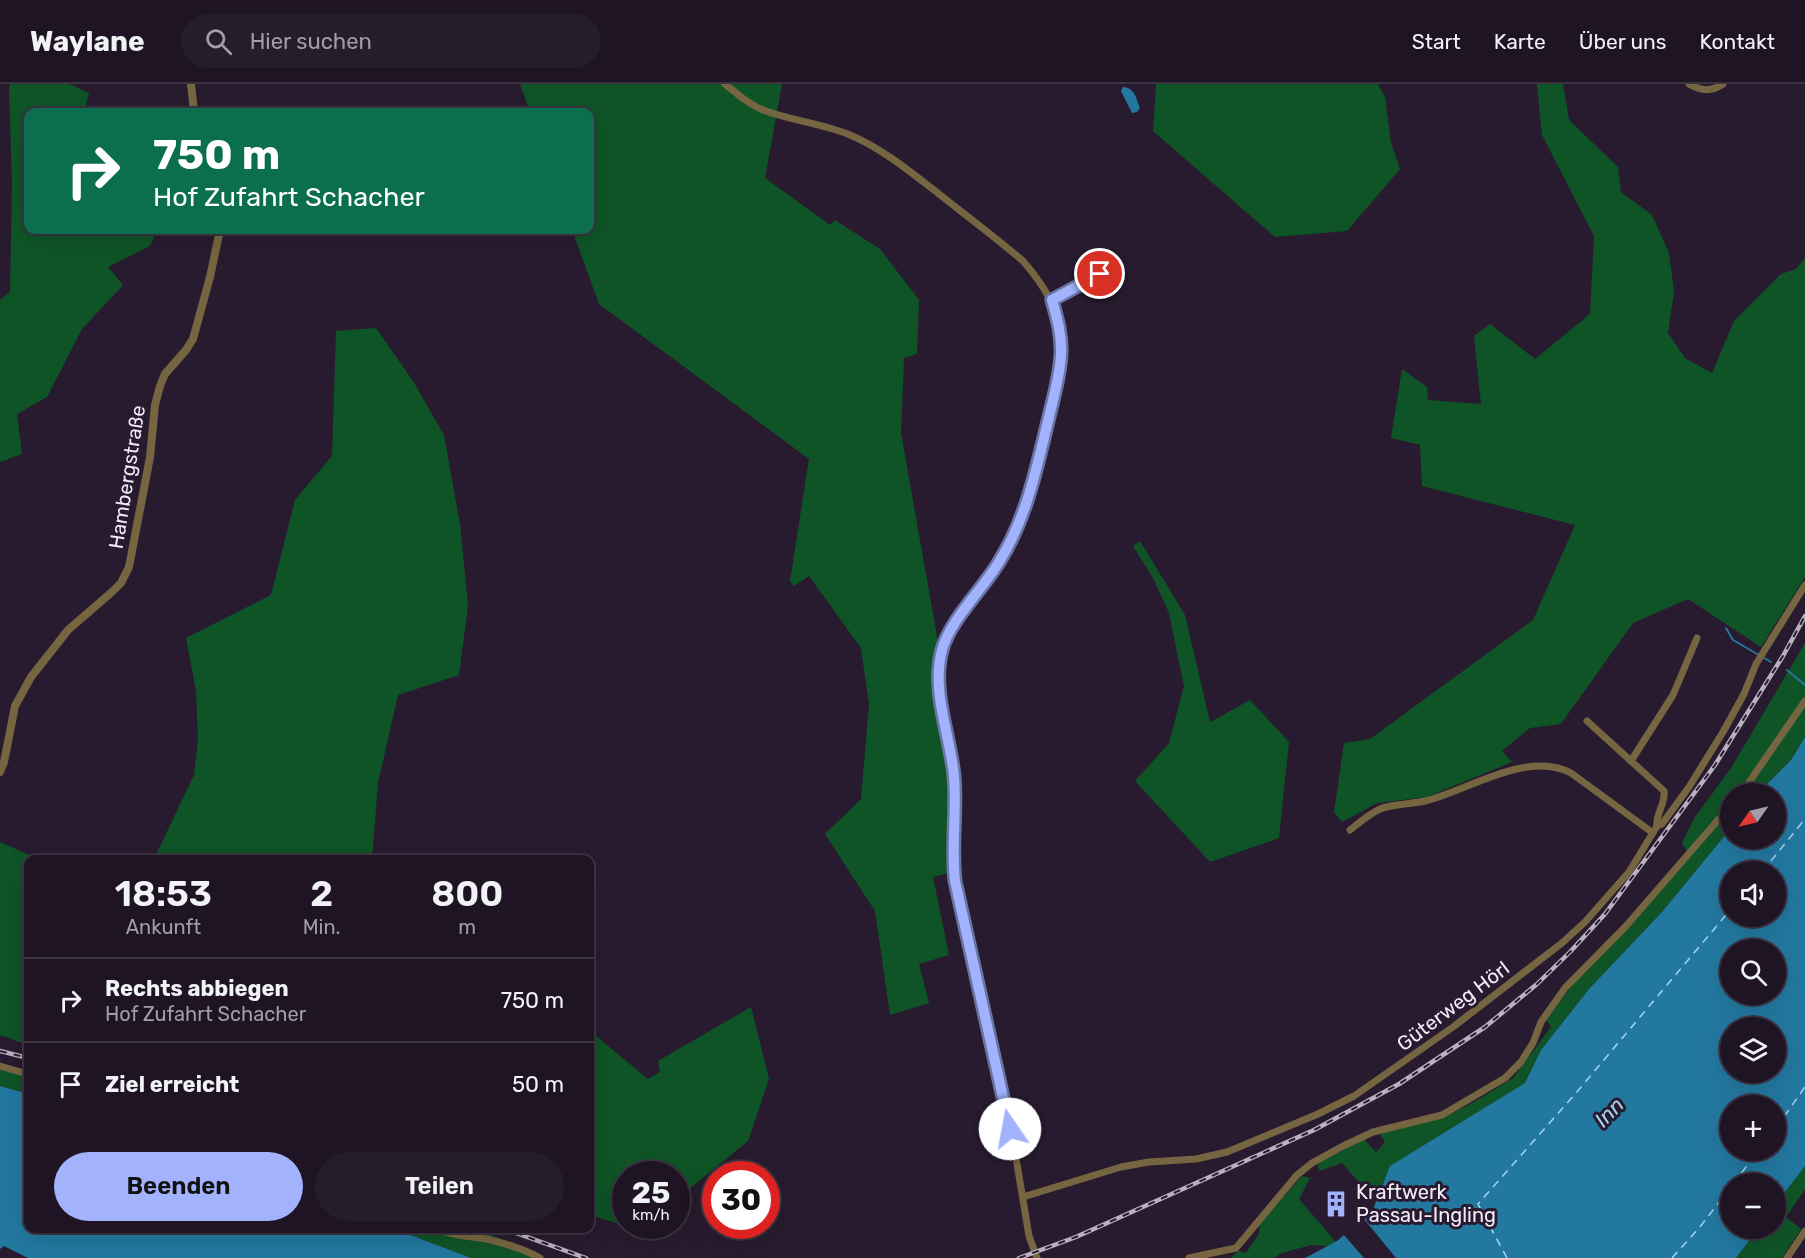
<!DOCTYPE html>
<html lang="de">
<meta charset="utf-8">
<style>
body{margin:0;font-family:Rubik,sans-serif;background:#261d2b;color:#f1f3f6;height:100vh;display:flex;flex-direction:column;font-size:22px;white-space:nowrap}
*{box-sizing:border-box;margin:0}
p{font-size:20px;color:#a19ea6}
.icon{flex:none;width:33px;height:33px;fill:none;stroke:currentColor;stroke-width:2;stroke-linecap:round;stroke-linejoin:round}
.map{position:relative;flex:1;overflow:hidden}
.panel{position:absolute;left:24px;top:771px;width:570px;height:378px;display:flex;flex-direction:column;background:#1e1423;border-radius:12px;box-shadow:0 6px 24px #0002,0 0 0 2px #3c3341}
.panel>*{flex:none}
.top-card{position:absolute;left:24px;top:24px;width:570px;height:126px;border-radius:12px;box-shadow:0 6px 24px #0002,0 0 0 2px #3c3341;background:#0b6e4f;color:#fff;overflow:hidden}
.needle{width:39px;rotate:236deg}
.buttons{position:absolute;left:1720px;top:699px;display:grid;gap:12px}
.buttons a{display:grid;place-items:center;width:66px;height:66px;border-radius:50%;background:#1e1423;box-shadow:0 6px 24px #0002,0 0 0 2px #3c3341;font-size:30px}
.speed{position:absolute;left:612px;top:1077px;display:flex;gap:12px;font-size:30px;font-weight:700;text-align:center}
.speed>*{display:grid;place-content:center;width:78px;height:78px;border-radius:50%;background:#1e1423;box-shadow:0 6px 24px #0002,0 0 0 2px #3c3341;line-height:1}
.speed small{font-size:15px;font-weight:400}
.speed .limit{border:9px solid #d22;background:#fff;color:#111}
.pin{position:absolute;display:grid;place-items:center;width:51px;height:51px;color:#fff;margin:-26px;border:3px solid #fff;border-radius:50%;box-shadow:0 2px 6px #0007}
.me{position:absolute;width:66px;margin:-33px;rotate:348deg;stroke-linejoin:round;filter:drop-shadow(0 0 4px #0008)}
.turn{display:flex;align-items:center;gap:21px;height:126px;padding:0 30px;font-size:27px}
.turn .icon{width:78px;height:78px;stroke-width:2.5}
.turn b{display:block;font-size:42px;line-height:51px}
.eta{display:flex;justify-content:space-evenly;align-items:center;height:102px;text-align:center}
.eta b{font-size:36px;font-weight:600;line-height:42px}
.button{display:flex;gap:12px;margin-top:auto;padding:12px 30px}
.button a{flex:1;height:69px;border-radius:36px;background:#a2b2fd;color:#111;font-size:24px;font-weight:600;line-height:69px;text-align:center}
.button a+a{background:#261d2b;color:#f1f3f6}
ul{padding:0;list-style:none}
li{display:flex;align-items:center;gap:18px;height:84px;padding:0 30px;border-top:2px solid #3c3341}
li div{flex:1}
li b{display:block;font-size:22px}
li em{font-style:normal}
header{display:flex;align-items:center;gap:36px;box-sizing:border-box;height:84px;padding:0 30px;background:#1e1423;border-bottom:2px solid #3c3341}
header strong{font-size:28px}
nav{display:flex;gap:33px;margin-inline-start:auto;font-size:21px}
.search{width:420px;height:54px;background:#261d2b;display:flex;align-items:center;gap:15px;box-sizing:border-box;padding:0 21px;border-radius:33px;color:#a19ea6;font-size:22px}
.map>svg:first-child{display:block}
.forest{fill:#0f5427}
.water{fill:#2378a0;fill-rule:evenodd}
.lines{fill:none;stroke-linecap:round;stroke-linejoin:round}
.stream{stroke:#2378a0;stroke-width:2}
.ferry{stroke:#a6d5f0;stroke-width:1.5;stroke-dasharray:8 6;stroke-linecap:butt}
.minor{stroke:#766541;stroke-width:7}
.tertiary{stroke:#766541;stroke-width:8}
.rail-casing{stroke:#bab0c0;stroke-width:4.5}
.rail{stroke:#281b2f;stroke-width:2;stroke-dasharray:7;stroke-linecap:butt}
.route-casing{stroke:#6974a4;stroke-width:15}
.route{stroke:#a2b2fd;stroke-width:10}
.labels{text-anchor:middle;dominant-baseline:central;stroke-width:6;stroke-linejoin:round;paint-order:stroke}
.street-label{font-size:20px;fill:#f4ebf9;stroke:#281b2f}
.poi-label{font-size:20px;fill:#f4ebf9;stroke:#281b2f;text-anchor:start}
.water-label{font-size:21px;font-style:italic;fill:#a6d5f0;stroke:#281b2f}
</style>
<header>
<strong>Waylane</strong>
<div class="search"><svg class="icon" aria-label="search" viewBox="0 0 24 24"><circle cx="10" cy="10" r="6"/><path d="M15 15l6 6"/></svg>Hier suchen</div>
<nav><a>Start</a><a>Karte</a><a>Über uns</a><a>Kontakt</a></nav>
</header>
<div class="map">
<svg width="1805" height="1174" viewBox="0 0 1805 1174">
<rect width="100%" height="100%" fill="#281b2f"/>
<g class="forest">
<polygon points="10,0 69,0 89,9 84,28 28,28 28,146 157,146 150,162 108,183 123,201 82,245 47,313 17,330 22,370 0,378 0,216 10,208 12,101 9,4"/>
<polygon points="520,0 782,0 765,94 830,141 835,136 880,165 919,216 917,270 904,274 901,349 938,558 934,603 949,691 949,727 946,763 948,789 933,793 949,871 919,880 929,919 890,931 875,827 825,750 861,715 869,620 861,564 809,492 794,502 790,497 809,375 599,220 572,146 590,146 590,28 530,28"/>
<polygon points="1156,0 1378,0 1385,13 1391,59 1400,85 1347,147 1275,153 1153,47"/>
<polygon points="1537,0 1563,0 1569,36 1618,83 1621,108 1652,131 1669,169 1674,207 1668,249 1685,274 1712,289 1734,237 1781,190 1796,185 1805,174 1805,493 1761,563 1688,515 1633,539 1561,640 1530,644 1502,667 1512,678 1427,713 1377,719 1342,738 1334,728 1344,659 1370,655 1533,536 1575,441 1422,402 1420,361 1391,354 1402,285 1427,303 1428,316 1481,320 1474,252 1490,240 1535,275 1590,230 1594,152 1542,51"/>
<polygon points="376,244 413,297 444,351 460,440 468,522 459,591 398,611 378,699 372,775 154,775 194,691 198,656 196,607 186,554 271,511 295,416 332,372 336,247"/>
<polygon points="1140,457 1185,531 1210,638 1250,616 1289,658 1279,754 1210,778 1135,697 1169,659 1184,602 1169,529 1153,494 1133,462"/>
<polygon points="1805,559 1805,653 1791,676 1758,709 1731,710 1731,744 1662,828 1589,905 1541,966 1525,999 1391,1082 1375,1117 1342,1079 1319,1087 1318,1079 1364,1055 1376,1068 1385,1058 1379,1049 1447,1032 1474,1018 1513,994 1551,943 1546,936 1574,899 1689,771 1682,759 1695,733 1731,684"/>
<polygon points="0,758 39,775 28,776 28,961 0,951"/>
<polygon points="751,923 769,995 748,1057 677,1115 676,1090 626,1090 626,1142 644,1142 639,1146 590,1131 590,947 648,995 660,988 658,977"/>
<polygon points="0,985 28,993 28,1010 0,1002"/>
<polygon points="1805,1082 1805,1105 1786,1133 1801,1145 1782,1174 1736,1174 1758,1145 1776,1144 1776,1120"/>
<polygon points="1302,1092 1310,1094 1299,1115 1336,1158 1328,1162 1311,1161 1282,1169 1274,1174 1231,1174 1238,1167 1246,1169 1259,1150 1260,1140"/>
<polygon points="385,1145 475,1145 533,1167 543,1174 471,1174 400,1147"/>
</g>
<g class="water">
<path d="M 1123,3 C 1135,4 1136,14 1140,24 L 1137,28 L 1132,29 L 1121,7 Z"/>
<path d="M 1805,653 L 1805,1082 L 1776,1120 L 1776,1100 L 1731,1100 L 1731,1144 L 1758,1145 L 1736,1174 L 1396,1174 L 1364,1135 L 1372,1128 L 1390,1082 L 1525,999 L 1541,966 L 1589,905 L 1662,828 L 1731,744 L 1731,754 L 1776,754 L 1776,710 L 1758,709 L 1791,676 ZM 1731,788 L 1776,788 L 1776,832 L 1731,832 ZM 1731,866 L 1776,866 L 1776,910 L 1731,910 ZM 1731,944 L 1776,944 L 1776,988 L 1731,988 ZM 1731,1022 L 1776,1022 L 1776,1066 L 1731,1066 Z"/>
<polygon points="0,1002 28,1010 28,1144 385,1145 400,1147 471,1174 28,1174 4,1162 0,1165"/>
<polygon points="1344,1151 1364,1174 1305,1174 1337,1157"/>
</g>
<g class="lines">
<g class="stream">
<polyline points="1726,544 1733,556 1771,578"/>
<polyline points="1787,586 1805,601"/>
</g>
<g class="ferry">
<polyline points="1762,788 1805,735"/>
<polyline points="1776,1044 1805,1003"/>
<polyline points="1733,1100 1759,1066"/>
<polyline points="1507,1174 1478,1120 1576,1009 1731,825"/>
<polyline points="1672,1174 1699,1144 1731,1103"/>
</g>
<g class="minor">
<path d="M 725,0 C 737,10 749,20 763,26 C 791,37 822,39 850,51 C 881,64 908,86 934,106 C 964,130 994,152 1023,177 C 1043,200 1057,222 1061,253 C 1064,281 1055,307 1049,334 C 1037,384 1028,430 1001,475 C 984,504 950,535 942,566 C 931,608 951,651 954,692 C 956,728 951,761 955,797 L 1015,1068 L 1029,1152 L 1037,1174"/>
<path d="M 1689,0 C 1701,7 1711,8 1723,0"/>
<polyline points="1052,216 1100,190"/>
<path d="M 1587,637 L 1664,707 C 1666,720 1655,730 1657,742"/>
<polyline points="1631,677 1673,611 1697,554"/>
<polyline points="1741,710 1805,617"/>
<path d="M 1350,746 C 1359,739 1369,730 1380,725 C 1390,720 1413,720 1425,717 C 1469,706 1527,666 1571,689 L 1653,749"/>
<polyline points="0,982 28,990"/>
<polyline points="1023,1113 1121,1083 1149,1078 1196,1075 1227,1068 1318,1030 1354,1012 1453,943 1562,859 1585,838 1629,788 1657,742 1662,740 1689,703 1723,648 1744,610 1756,580 1805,501"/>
<path d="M 435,1144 C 452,1152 469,1152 486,1155 C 504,1159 524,1165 540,1174"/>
<polyline points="1189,1174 1236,1164 1297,1091 1312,1079 1343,1062 1373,1048 1442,1031 1505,994 1521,978 1533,959 1541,938 1565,904 1626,842 1731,721"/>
<polyline points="1787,1174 1805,1147"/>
</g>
<g class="tertiary">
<polyline points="191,0 194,28"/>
<polyline points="0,688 4,678 15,622 31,593 68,546 113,507 121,499 129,483 150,373 155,321 160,302 165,290 186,266 193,255 210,193 220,146"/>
</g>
<g class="rail-casing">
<g id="rail">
<polyline points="0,967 28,974"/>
<polyline points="502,1144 586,1174"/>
<polyline points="1019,1174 1076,1153 1314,1046 1399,1000 1485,943 1537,900 1570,868 1605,830 1715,681 1783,572 1805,532"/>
</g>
</g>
<use href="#rail" class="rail"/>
</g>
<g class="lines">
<g class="route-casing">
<path id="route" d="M 1010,1045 L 955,797 C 951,762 957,727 954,692 C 950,651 931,607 942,566 C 950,536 983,505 999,478 C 1026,435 1036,387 1048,337 C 1053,315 1060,293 1061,270 C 1062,251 1057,234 1052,216 L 1100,190"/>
</g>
<use href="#route" class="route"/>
</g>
<defs>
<g id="building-bare" transform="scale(2.07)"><path d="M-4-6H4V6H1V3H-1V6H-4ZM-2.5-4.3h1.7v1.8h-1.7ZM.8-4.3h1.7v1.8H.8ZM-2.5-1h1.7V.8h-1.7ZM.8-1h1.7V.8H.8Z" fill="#a2b2fd" stroke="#281b2f" stroke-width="2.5" paint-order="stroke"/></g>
</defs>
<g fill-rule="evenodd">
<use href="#building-bare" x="1336" y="1120"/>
</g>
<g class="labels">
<g class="street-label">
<text transform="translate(127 393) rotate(-81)">Hambergstraße</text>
<text transform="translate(1453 922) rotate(-37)">Güterweg Hörl</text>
</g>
<g class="poi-label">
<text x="1356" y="1108">Kraftwerk<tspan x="1356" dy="23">Passau-Ingling</tspan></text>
</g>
<g class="water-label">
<text transform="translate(1609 1028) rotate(-46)">Inn</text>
</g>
</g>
</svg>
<div class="buttons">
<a><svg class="needle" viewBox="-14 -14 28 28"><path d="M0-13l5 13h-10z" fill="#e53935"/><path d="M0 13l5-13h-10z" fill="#a19ea6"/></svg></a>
<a><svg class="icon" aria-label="sound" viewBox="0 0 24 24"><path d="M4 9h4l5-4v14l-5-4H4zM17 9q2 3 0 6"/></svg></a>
<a><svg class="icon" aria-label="search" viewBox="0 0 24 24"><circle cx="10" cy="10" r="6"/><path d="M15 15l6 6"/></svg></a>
<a><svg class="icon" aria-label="layers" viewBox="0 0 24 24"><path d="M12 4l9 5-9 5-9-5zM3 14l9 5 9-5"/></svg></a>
<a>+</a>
<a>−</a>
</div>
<div class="speed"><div>25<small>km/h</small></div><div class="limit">30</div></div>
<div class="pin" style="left:1100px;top:190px;background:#d93025"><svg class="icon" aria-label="arrive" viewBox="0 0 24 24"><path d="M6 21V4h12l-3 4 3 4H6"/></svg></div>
<svg class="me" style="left:1010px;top:1045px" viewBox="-20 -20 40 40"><circle r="19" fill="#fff"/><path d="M0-13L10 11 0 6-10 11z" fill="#a2b2fd"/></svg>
<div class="top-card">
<div class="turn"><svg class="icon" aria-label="right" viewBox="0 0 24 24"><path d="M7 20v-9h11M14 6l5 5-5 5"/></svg><div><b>750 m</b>Hof Zufahrt Schacher</div></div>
</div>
<section class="panel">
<div class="eta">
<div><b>18:53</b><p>Ankunft</p></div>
<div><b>2</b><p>Min.</p></div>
<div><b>800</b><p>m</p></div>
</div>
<ul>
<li><svg class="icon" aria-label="right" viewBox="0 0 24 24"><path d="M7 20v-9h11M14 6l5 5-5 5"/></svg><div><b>Rechts abbiegen</b><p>Hof Zufahrt Schacher</p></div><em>750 m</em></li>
<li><svg class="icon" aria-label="arrive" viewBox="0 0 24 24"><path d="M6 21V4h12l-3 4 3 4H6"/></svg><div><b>Ziel erreicht</b></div><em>50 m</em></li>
</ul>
<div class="button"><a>Beenden</a><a>Teilen</a></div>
</section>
</div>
